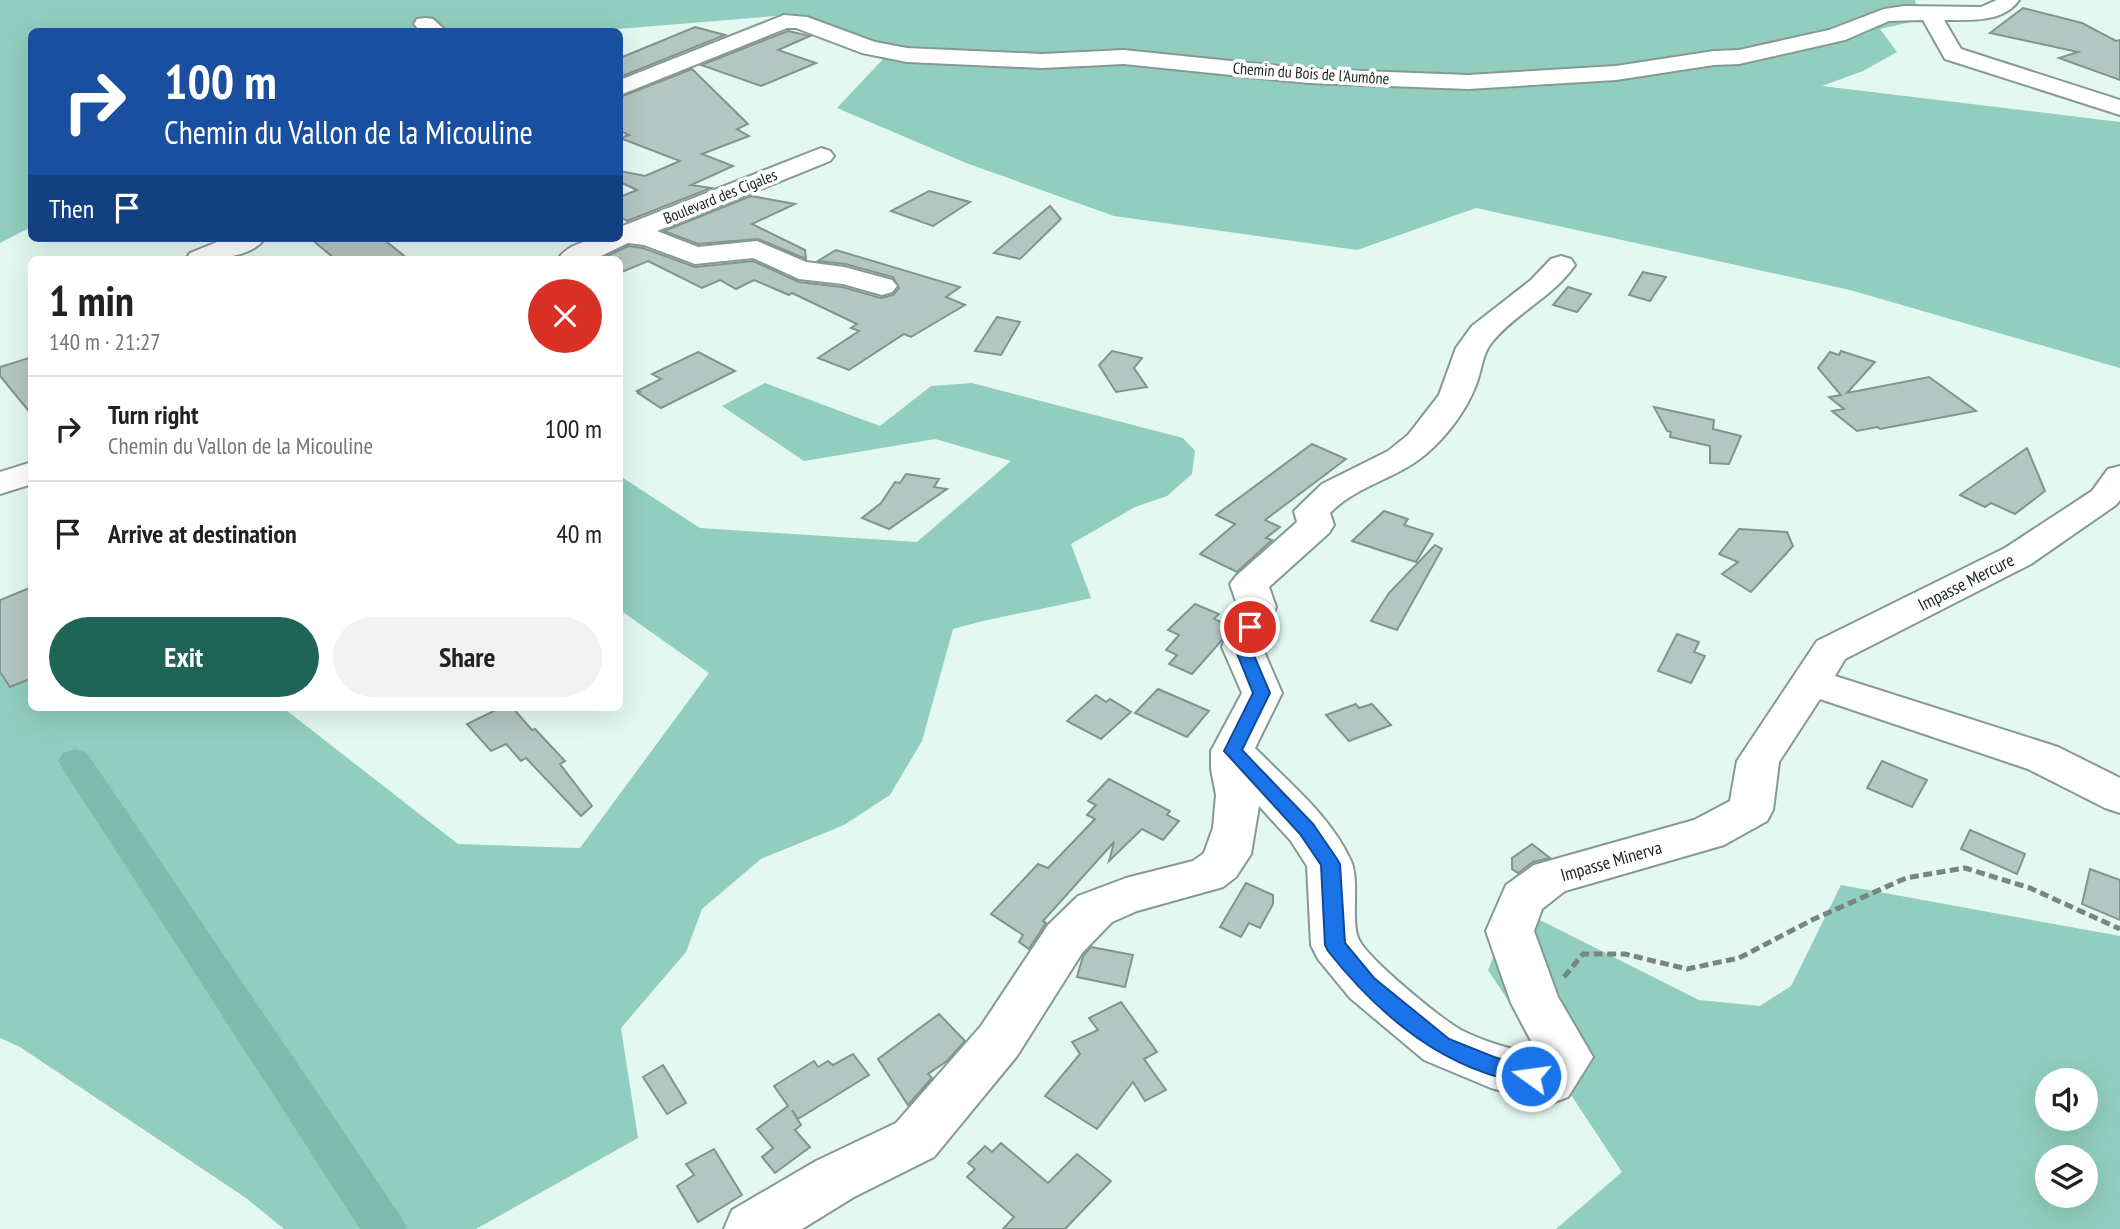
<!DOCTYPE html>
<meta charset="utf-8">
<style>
body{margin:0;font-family:"PT Sans Narrow",sans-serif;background:#f2f2f2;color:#222;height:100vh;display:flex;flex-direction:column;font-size:26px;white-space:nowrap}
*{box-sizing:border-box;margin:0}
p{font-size:23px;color:#767676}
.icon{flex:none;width:38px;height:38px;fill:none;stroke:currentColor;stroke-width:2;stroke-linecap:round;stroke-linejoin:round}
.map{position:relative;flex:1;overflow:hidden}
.details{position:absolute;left:28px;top:256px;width:595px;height:455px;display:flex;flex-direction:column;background:#fff;border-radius:10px;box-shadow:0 7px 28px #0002}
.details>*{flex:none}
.banner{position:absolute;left:28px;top:28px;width:595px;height:214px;border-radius:10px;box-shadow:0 7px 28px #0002;background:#1a4fa0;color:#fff;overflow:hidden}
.controls{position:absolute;left:2035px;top:1068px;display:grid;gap:14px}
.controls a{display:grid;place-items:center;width:63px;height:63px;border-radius:50%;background:#fff;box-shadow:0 7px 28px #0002;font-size:35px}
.pin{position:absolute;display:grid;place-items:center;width:60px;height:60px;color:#fff;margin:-30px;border:4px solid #fff;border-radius:50%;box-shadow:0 2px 7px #0007}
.me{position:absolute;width:77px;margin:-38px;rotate:284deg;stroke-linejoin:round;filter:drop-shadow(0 0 5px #0008)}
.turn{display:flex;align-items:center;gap:24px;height:147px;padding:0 21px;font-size:32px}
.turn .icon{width:91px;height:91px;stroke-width:2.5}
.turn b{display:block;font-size:49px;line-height:60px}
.then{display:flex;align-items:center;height:66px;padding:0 21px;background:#0003;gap:14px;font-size:26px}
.round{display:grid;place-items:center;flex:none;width:74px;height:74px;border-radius:37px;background:#f2f2f2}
.headline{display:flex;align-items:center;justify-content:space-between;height:119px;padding:0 21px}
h1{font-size:42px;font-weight:600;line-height:52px}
.primary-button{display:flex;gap:14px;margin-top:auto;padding:14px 21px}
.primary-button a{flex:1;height:80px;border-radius:42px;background:#1e6457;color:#fff;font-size:28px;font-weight:600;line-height:80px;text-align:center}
.primary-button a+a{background:#f2f2f2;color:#222}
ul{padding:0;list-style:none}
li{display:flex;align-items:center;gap:21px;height:105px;padding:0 21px;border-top:2px solid #e0e0e0}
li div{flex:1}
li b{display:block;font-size:26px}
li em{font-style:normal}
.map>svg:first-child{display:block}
.forest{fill:#91cebf;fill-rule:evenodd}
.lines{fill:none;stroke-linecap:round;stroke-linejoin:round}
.canal{fill:#7ebbad;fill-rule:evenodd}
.building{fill:#b3c6c1;stroke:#829490;stroke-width:2}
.minor-casing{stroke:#869994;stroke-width:4}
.path{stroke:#788581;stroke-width:5;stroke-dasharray:9 4.5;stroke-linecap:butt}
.minor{fill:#fff;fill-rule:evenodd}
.route{fill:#1a73e8;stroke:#114b97;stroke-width:2}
.labels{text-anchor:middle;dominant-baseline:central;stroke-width:7;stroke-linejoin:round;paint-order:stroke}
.far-street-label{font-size:16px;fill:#1b2220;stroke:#fff}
.street-label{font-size:18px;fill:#1b2220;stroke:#fff}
</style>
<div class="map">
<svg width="2120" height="1229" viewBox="0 0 2120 1229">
<rect width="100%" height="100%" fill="#e4f8f2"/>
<g class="forest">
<polygon points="0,0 1915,0 1920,20 1880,29 1897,52 1863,71 1822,86 2120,122 2120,368 1850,290 1476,208 1357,250 1114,216 966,163 837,108 885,57 830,29 787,15 581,32 32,32 31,227 0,243"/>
<path d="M 765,383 L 880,426 L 931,386 L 972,383 L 1183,438 L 1195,451 L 1192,474 L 1167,496 L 1135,507 L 1071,544 L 1091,598 C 1045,609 999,616 953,629 L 922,741 L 890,795 L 844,825 L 761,859 L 702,909 L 686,952 L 621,1028 L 638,1138 L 476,1229 L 284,1229 L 246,1198 L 20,1047 L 0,1038 L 0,656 L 31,647 L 32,707 L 282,707 L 458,844 L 580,848 L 709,673 L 620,610 L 620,476 L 700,528 L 917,542 L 1011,461 L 935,439 L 804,461 L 722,406 Z"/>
<path d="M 1841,885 L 2120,936 L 2120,1229 L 1556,1229 L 1622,1172 L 1488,970 L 1503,934 L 1536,918 L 1699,1000 L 1760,1006 L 1791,986 ZM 2048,1080 L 2086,1080 L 2086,1118 L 2048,1118 ZM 2048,1157 L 2086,1157 L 2086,1195 L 2048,1195 Z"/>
</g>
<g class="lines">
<polygon class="canal" points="75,749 87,753 400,1215 407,1229 360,1229 63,769 58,761 63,753"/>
</g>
<g class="building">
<polygon points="2023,8 2082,23 2116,41 2120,40 2120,80 2059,58 2078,52 1990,33"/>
<polygon points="695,27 725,35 620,77 620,58"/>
<polygon points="788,31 810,36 778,50 816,63 761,86 701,65"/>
<polygon points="692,69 748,124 737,129 749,136 702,154 733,166 691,185 711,188 627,221 620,217 620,197 637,190 620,182 620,171 645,176 680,161 620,138 629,135 620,131 620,97"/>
<polygon points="929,191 970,202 933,226 891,211"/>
<polygon points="751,196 795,204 752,224 805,250 806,259 758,239 698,244 664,231"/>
<polygon points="1050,206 1061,219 1020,259 994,253"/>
<polygon points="310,238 382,238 408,259 335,259"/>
<polygon points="628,246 643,248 695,267 753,261 799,282 842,287 881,298 893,295 899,288 893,277 845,264 818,261 836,250 960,287 946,297 965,305 911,337 904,334 849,370 818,358 859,331 851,328 857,324 792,293 789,295 754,280 736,289 720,280 702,288 648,261 622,272 620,271 620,259 601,259"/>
<polygon points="1643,272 1666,277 1650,301 1629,295"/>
<polygon points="1568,287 1591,294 1577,312 1553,305"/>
<polygon points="997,317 1020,322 1001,355 975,351"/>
<polygon points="1112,351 1142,358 1134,368 1147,387 1116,392 1099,365"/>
<polygon points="1841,351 1875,362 1847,393 1929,377 1976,411 1880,429 1877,427 1857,431 1832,411 1844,409 1829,397 1841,395 1818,368 1830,352 1839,355"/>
<polygon points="698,352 735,371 661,408 638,393 640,392 637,391 661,379 652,374"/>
<polygon points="32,357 32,415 0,376 0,367"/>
<polygon points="1654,407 1714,420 1713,429 1741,436 1729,464 1710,463 1710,446 1670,437 1671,432 1667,431"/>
<polygon points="1312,444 1346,459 1265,520 1280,527 1266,538 1272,540 1237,572 1200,554 1235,524 1216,515"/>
<polygon points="2027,448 2045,491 2015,514 1991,503 1985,507 1960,495"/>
<polygon points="906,474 939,479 934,487 947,489 889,529 862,518 881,503 895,482 900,483"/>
<polygon points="1384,511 1408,519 1404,525 1433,534 1416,562 1352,541"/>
<polygon points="1739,529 1787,532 1793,546 1751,592 1722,574 1738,562 1719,554"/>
<polygon points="1435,545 1442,549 1397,630 1371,621 1389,593"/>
<polygon points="32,587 32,678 10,687 0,672 0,600"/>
<polygon points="1195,604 1219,614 1214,619 1228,625 1223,639 1192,674 1169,664 1177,655 1166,650 1179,635 1168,630"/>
<polygon points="1677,634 1699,642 1694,652 1705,656 1691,683 1658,671"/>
<polygon points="1158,689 1209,711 1187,737 1135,713"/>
<polygon points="1096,695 1106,702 1110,699 1131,712 1101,739 1067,721"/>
<polygon points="1356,704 1359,708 1372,704 1391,725 1349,741 1326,715"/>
<polygon points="502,707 512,707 532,730 535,729 565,761 560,764 592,806 581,816 526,758 521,761 506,744 491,751 467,724"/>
<polygon points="1882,761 1927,780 1912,807 1867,788"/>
<polygon points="1109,779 1170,811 1167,815 1179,821 1163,840 1142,829 1109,861 1114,842 1043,921 1046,923 1029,949 1019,942 1023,935 991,914 1038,864 1048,868 1095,819 1087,815 1096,805 1088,801"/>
<polygon points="1970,830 2025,854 2017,874 1961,849"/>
<polygon points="1532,844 1550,858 1533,862 1518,873 1512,869 1512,858"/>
<polygon points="2090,869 2120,880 2120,920 2082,904"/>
<polygon points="1246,883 1273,895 1273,904 1260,928 1249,923 1241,937 1220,927"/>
<polygon points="1091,947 1133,955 1125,987 1077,977 1083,956"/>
<polygon points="1121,1002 1157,1052 1144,1059 1166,1090 1145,1101 1133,1082 1097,1129 1045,1096 1080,1054 1072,1042 1098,1030 1089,1018"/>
<polygon points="939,1014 965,1041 947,1061 928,1074 932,1078 908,1105 878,1059"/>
<polygon points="853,1054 869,1075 798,1119 792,1110 801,1125 795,1130 810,1147 775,1173 762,1157 773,1148 757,1129 788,1106 774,1086 814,1061 818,1067 828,1061 833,1065"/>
<polygon points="663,1065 686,1103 667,1114 643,1077"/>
<polygon points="1001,1143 1048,1183 1077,1154 1111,1181 1065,1229 1003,1229 1014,1217 967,1177 975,1169 968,1163 985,1146 992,1152"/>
<polygon points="714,1149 742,1195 698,1222 677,1186 694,1175 686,1164"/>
</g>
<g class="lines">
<g class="minor-casing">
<g id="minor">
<path d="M 1997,0 L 2019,0 C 2003,23 1970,20 1944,20 L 1961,49 L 2120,100 L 2120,115 L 1945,59 L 1923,20 L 1889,21 L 1845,40 L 1739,64 L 1714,65 L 1616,80 L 1468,89 L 1309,83 L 1124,64 L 1042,68 L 907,62 L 862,53 L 796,28 L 787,28 L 620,95 L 620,80 L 784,15 L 807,17 L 875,42 L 907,48 L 1042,54 L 1124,50 L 1309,69 L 1468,75 L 1616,66 L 1714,51 L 1739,50 L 1829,30 L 1884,9 L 1904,6 L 1981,7 Z"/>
<polygon points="425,18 433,19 447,32 421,32 414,24 417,19"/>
<path d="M 821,148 L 830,151 L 834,156 L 830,161 L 657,231 L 698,247 L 757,241 L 806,262 L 844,267 L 892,280 L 897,286 L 892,292 L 882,295 L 843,284 L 799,279 L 753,258 L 695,264 L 644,245 L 628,243 L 595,259 L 558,259 C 571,240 599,238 620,238 L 620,227 Z"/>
<path d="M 227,238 L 265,238 C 250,260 209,259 186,259 L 190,253 Z"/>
<path d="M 1561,256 L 1571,259 L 1575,265 C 1553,297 1517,312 1493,341 C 1482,353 1482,370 1476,385 C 1466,411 1447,436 1426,454 C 1397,479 1357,485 1330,513 L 1334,525 L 1329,533 L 1269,587 L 1276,607 L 1262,647 L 1282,693 L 1255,748 C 1288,782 1331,816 1351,861 C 1360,881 1350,922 1359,940 C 1368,959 1443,1021 1463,1031 C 1487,1043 1512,1049 1539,1056 L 1511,1003 L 1486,931 L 1506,885 L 1534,865 L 1694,820 L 1730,801 L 1737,761 L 1817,641 L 2005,548 L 2092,491 L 2108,469 L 2120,466 L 2120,500 L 2116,505 L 2031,564 L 1845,659 L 1835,676 L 2058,747 L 2120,778 L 2120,813 L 2105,808 L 2028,769 L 1820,699 L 1779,762 L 1773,810 L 1767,821 L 1724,845 L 1565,891 L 1542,909 L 1534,931 L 1558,997 L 1593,1057 L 1568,1097 L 1550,1104 L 1491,1088 L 1424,1060 L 1350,998 L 1318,959 L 1311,945 L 1307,866 L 1291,841 L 1259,806 L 1251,854 L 1236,877 L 1223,887 L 1137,911 L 1112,922 L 1082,953 L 1017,1056 L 934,1157 L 854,1197 L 802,1229 L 724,1229 L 732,1210 L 816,1161 L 896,1123 L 981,1026 L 1048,925 L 1078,896 L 1126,878 L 1193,861 L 1204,853 L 1213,828 L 1216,795 L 1211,769 L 1211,751 L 1242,693 L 1222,647 L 1238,607 L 1230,584 L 1236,576 L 1297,522 L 1294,511 L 1322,484 L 1388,451 L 1408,435 L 1439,395 L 1456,348 L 1472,326 L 1531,280 L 1551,259 Z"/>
<polygon points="32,462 32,484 0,494 0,472"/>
</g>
</g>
<polyline class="path" points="1564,977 1583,954 1625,954 1687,969 1739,958 1814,919 1906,878 1965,868 2030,888 2120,929"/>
<use href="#minor" class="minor"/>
</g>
<path class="route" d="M 1250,621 L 1258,627 L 1250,646 L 1270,693 L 1242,750 L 1313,824 L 1337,859 L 1340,864 L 1345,943 L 1374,978 L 1449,1039 L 1494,1057 L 1538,1070 L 1541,1076 L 1538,1083 C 1526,1087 1514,1081 1502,1078 C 1430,1059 1373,1008 1328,951 L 1325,945 L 1321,865 L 1300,834 L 1224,751 L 1253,693 L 1234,646 L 1242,627 Z"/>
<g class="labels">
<g class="far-street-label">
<text transform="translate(1311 73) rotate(4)">Chemin du Bois de l'Aumône</text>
<text transform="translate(720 196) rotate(-22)">Boulevard des Cigales</text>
</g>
<g class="street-label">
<text transform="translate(1966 582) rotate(-27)">Impasse Mercure</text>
<text transform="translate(1611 861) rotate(-16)">Impasse Minerva</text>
</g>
</g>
</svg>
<div class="controls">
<a><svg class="icon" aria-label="sound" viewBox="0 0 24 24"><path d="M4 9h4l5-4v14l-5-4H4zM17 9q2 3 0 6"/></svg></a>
<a><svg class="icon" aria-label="layers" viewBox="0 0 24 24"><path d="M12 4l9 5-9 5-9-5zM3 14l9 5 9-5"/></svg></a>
</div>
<div class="pin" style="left:1250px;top:627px;background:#d93025"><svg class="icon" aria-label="arrive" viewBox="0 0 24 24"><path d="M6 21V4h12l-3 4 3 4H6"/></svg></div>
<svg class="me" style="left:1531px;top:1076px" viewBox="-20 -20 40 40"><circle r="17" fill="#1a73e8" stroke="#fff" stroke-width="3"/><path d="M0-11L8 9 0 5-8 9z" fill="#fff"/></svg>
<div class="banner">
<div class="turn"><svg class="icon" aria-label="right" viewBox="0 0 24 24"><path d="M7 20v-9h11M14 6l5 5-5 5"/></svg><div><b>100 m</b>Chemin du Vallon de la Micouline</div></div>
<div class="then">Then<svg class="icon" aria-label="arrive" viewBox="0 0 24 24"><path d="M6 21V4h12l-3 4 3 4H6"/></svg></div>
</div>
<section class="details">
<div class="headline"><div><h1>1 min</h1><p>140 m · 21:27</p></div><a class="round" style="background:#d93025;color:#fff"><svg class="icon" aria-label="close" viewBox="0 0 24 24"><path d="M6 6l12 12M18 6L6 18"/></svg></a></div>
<ul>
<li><svg class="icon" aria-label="right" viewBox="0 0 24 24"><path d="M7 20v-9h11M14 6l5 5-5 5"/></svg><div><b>Turn right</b><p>Chemin du Vallon de la Micouline</p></div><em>100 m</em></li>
<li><svg class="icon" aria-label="arrive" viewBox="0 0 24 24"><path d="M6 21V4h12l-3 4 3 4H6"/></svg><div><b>Arrive at destination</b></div><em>40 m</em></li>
</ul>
<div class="primary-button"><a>Exit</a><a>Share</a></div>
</section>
</div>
